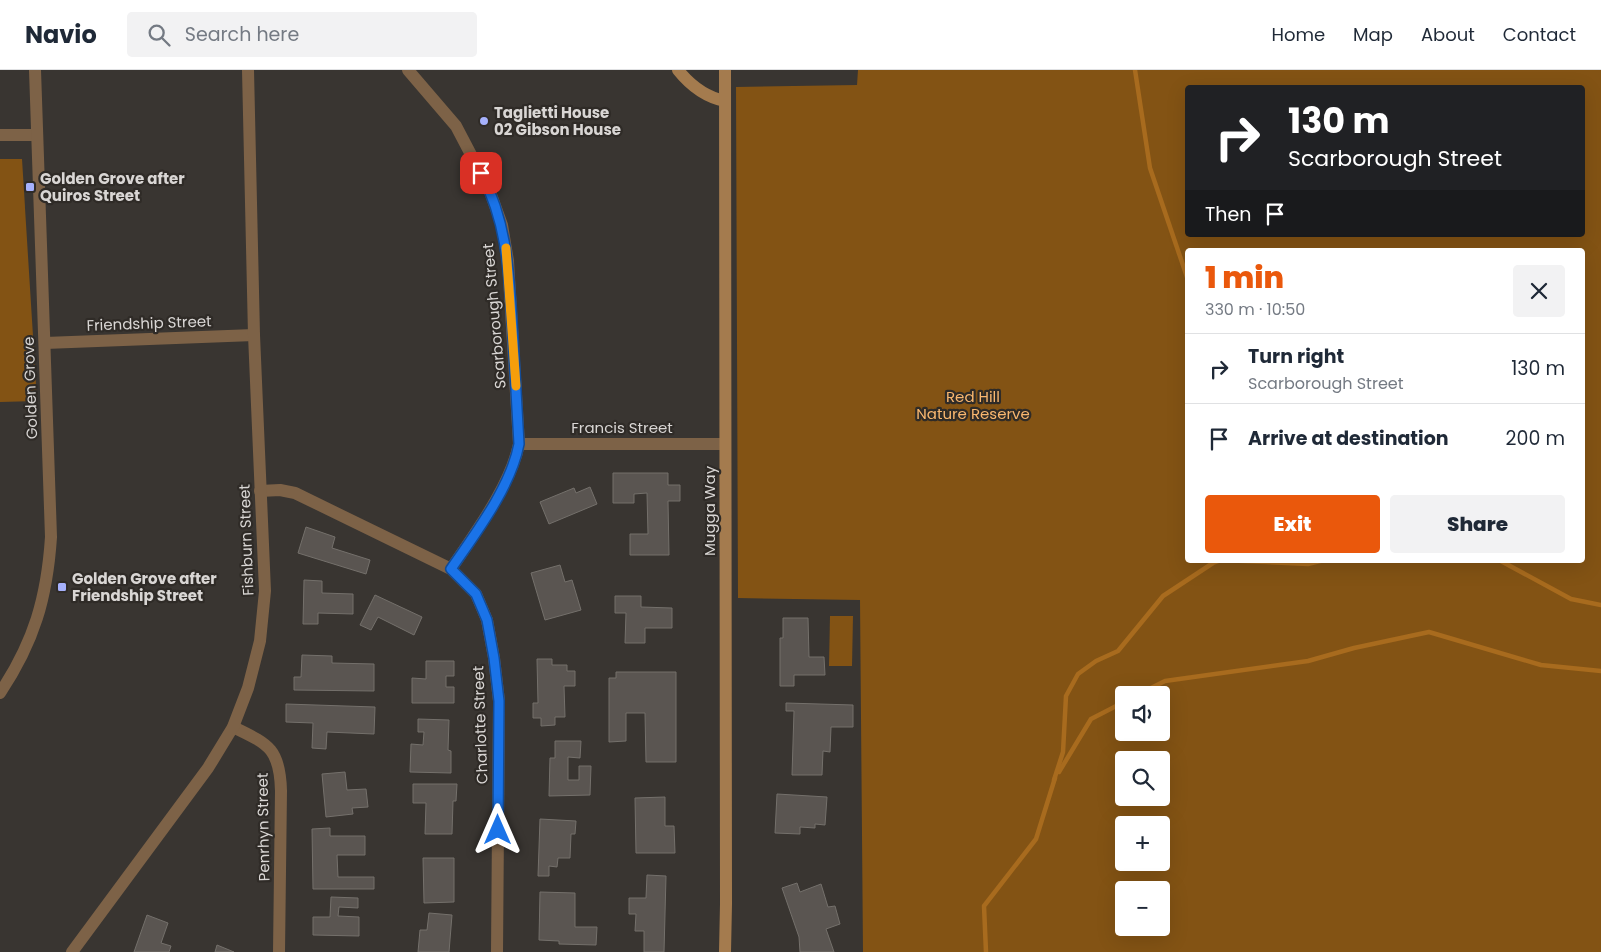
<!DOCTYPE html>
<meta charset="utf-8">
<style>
body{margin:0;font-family:Poppins,sans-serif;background:#f2f2f3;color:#1f2937;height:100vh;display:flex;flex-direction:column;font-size:19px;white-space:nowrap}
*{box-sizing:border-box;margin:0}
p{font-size:16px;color:#747a83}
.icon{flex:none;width:28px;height:28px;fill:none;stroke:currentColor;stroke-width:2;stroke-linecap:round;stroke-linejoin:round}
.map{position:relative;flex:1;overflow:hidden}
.side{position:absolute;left:1185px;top:178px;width:400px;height:315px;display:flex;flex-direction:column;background:#fff;border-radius:5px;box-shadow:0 5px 20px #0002}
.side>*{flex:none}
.banner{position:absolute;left:1185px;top:15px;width:400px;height:152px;border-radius:5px;box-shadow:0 5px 20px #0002;background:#202124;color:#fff;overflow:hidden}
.tools{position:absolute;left:1115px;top:616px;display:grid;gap:10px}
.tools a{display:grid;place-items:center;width:55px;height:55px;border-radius:5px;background:#fff;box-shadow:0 5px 20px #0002;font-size:25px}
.pin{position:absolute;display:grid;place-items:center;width:42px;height:42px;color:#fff;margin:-21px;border-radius:10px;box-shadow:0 2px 8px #0006}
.me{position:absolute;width:55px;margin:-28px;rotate:0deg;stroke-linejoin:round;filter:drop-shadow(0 0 4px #0008)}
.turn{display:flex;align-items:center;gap:18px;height:105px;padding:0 20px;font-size:22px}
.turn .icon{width:65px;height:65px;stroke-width:2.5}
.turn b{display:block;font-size:35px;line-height:42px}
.then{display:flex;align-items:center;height:48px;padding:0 20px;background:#0003;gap:10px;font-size:19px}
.round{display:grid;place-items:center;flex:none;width:52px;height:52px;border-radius:5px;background:#f2f2f3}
.head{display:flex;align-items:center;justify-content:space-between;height:85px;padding:0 20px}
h1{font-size:30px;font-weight:800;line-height:38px;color:#ea580c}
.cta{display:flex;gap:10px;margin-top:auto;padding:10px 20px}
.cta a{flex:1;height:58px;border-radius:5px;background:#ea580c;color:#fff;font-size:20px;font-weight:800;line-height:58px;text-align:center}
.cta a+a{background:#f2f2f3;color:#1f2937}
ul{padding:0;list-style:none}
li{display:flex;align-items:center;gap:15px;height:70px;padding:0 20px;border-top:1px solid #e0e1e3}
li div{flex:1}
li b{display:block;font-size:19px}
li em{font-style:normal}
header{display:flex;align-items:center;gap:30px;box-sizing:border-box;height:70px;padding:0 25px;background:#fff;border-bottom:1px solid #e0e1e3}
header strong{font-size:24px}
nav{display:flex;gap:28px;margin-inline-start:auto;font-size:18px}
.search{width:350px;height:45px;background:#f2f2f3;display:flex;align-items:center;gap:12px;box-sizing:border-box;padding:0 18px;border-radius:5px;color:#747a83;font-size:19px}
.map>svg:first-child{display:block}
.green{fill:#835314;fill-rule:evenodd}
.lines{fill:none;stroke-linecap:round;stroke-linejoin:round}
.stream{stroke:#a86b1e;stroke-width:4.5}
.building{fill:#5a5551;stroke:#74706b}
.street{stroke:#7d6247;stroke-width:12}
.secondary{stroke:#a47b4e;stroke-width:12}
.route-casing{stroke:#114b97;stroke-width:12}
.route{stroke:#1a73e8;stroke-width:9}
.slow{stroke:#f59e0b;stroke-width:9}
.poi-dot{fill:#a6b1fc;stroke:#2f2b27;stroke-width:2}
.labels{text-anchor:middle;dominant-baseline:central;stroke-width:4.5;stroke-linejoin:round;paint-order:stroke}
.poi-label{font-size:15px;font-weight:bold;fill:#d9d6d4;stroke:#2f2b27;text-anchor:start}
.street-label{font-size:15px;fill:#d9d6d4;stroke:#2f2b27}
.park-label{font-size:15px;fill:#f9b76f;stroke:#2f2b27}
</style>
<header>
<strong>Navio</strong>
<div class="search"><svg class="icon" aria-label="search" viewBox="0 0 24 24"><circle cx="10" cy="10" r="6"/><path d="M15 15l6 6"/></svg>Search here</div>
<nav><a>Home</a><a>Map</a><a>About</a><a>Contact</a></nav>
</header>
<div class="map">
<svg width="1601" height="882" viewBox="0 0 1601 882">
<rect width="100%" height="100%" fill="#393531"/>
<g class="green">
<path d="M 858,0 L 1601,0 L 1601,882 L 863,882 L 860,530 L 738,528 L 736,17 L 857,15 ZM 1188,18 L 1582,18 L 1582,165 L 1188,165 ZM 1188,180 L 1582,180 L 1582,490 L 1188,490 ZM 1124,625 L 1161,625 L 1161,662 L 1124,662 ZM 1124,690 L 1161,690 L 1161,728 L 1124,728 ZM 1124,755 L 1161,755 L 1161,792 L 1124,792 ZM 1124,820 L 1161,820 L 1161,858 L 1124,858 Z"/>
<polygon points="0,89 22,89 37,331 0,332"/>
<polygon points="830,546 853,546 852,596 829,596"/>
</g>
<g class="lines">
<g class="stream">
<polyline points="1135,0 1150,98 1188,210"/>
<polyline points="1499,490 1571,529 1601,535"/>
<polyline points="1137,625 1165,611 1308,591 1354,578 1429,562 1541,595 1601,601"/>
<polyline points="1059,702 1091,649 1124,632"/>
<polyline points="1054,710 1063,682 1066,626 1078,604 1096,591 1118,581 1163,526 1213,493 1221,490 1308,494 1324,490"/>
<polyline points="986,882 984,836 1036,769 1055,708"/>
</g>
</g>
<g class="building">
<polygon points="613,403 668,403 668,415 680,415 680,431 668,431 669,485 630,485 630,464 648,464 647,423 634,424 634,433 613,433"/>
<polygon points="590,417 597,434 549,454 540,432 574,418 576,423"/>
<polygon points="306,457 335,467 332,478 370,490 366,504 298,483"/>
<polygon points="560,495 565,512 572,510 581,540 545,550 531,503"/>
<polygon points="304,510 322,511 322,523 353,524 353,544 318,543 318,554 303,554"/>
<polygon points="375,525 422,547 414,565 378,547 371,560 360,555"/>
<polygon points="615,526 641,526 641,537 672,538 672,558 645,558 645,573 625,573 626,543 615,543"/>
<polygon points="783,548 808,548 809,587 824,587 825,605 794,605 794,616 780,616 780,568 783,568"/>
<polygon points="302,585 332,586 332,593 374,594 374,621 294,620 294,607 301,607"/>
<polygon points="537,589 552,589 552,595 567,595 567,601 575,601 575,616 564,616 565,647 555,647 555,655 541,656 541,648 533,648 533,633 538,633"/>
<polygon points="426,591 454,591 454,606 446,606 446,617 454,617 454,633 412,633 412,608 426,609"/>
<polygon points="616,602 676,602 676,692 646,692 645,643 626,643 626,671 609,672 609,608 616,608"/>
<polygon points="786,633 853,635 853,657 831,657 830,682 823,681 822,705 792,705 794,641 786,641"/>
<polygon points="286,634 375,637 374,664 327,662 326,679 312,678 313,653 286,652"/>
<polygon points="418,649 449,650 448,680 451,681 451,703 410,702 411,674 423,675 424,662 418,662"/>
<polygon points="555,671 581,671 580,688 568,687 568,710 579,710 579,696 591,696 590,725 549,726 550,688 555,688"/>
<polygon points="345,702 347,720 366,719 368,737 352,738 353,744 326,747 322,704"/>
<polygon points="413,714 457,714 456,731 453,731 452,764 425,764 426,733 413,733"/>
<polygon points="777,724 827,727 825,755 815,754 815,758 800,757 800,764 775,763"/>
<polygon points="665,727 665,756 674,756 675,783 636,783 635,728"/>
<polygon points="540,749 576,751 575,764 571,764 570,788 558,788 557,797 549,796 549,806 538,806"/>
<polygon points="330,758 330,766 365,766 365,785 337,785 338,807 374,807 374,819 313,819 312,759"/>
<polygon points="423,788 454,788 454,832 424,833"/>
<polygon points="647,805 666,806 664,882 644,882 644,861 635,861 636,844 629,844 629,828 646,828"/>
<polygon points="797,813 800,822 821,814 828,837 835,836 840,854 826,859 834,882 800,882 799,867 782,818"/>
<polygon points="540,822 575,823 575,857 597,857 596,875 559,874 559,871 539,870"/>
<polygon points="331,827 358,828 358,838 339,837 338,846 359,847 359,866 313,865 313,847 330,847"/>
<polygon points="429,843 452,845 449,882 418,882 420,860 427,860"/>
<polygon points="147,845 168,853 161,873 171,876 169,882 134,882"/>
<polygon points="217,875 234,882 215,882"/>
</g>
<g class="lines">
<g class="street">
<path d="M 408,0 L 456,56 L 489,119 L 502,155 L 508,191 L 519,374 C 510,417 475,463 451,499"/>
<polyline points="0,65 37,65"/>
<polyline points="45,273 254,265"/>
<polyline points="519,374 725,374"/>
<polyline points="260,421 280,420 295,423 451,499 476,524 487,550 494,588 499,631 497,882"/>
<path d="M 0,623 C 34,572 47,528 51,467 L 35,0"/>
<path d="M 233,657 C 268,674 280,678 281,721 L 279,882"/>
<polyline points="72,882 208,698 233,657 248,618 260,571 265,521 254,265 248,0"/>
</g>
<g class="secondary">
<path d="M 678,0 C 690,15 705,27 725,31"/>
<polyline points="725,0 726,834 725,882"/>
</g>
</g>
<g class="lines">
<g class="route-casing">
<path id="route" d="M 481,103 C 509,156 509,208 513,267 C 515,302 517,338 519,374 C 511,417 475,464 451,499 L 476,524 L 487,550 L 494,588 L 499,631 L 498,760"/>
</g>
<use href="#route" class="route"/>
<polyline class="slow" points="506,178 516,316"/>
</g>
<g class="poi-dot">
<circle cx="484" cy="51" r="5"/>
<rect x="25" y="112" width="10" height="10" rx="2.5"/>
<rect x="57" y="512" width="10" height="10" rx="2.5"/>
</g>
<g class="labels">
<g class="poi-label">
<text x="494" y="42">Taglietti House<tspan x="494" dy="17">02 Gibson House</tspan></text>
<text x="40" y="108">Golden Grove after<tspan x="40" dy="17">Quiros Street</tspan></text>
<text x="72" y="508">Golden Grove after<tspan x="72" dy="17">Friendship Street</tspan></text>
</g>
<g class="street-label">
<text transform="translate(494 246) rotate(-95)">Scarborough Street</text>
<text transform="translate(149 253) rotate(-2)">Friendship Street</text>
<text transform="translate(30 318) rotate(-92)">Golden Grove</text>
<text x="622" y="357">Francis Street</text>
<text transform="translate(709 441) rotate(-90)">Mugga Way</text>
<text transform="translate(246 470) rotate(-92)">Fishburn Street</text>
<text transform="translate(480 655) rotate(-92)">Charlotte Street</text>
<text transform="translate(263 757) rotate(-91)">Penrhyn Street</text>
</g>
<g class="park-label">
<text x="973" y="326">Red Hill<tspan x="973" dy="17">Nature Reserve</tspan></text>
</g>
</g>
</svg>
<div class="tools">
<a><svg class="icon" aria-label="sound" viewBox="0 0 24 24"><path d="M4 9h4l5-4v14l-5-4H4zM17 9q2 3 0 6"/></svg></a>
<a><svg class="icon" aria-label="search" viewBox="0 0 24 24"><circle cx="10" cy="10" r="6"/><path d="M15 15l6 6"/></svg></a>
<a>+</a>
<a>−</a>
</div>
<div class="pin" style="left:481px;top:103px;background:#d93025"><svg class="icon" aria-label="arrive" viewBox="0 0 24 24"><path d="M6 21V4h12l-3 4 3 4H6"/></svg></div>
<svg class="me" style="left:498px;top:760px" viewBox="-20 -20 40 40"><path d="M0-17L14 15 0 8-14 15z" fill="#1a73e8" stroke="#fff" stroke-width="4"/></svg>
<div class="banner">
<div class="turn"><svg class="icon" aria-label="right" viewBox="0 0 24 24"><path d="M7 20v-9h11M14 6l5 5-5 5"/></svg><div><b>130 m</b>Scarborough Street</div></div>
<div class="then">Then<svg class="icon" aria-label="arrive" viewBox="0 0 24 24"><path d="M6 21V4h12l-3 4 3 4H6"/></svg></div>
</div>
<section class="side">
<div class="head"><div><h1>1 min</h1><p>330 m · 10:50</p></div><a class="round"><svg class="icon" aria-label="close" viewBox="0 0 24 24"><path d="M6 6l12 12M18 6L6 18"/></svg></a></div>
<ul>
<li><svg class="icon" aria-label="right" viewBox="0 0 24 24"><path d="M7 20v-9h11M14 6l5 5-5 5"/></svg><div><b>Turn right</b><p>Scarborough Street</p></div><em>130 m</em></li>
<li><svg class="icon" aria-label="arrive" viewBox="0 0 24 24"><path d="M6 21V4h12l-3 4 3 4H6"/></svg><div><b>Arrive at destination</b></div><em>200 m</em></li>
</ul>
<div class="cta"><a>Exit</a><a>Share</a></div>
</section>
</div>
